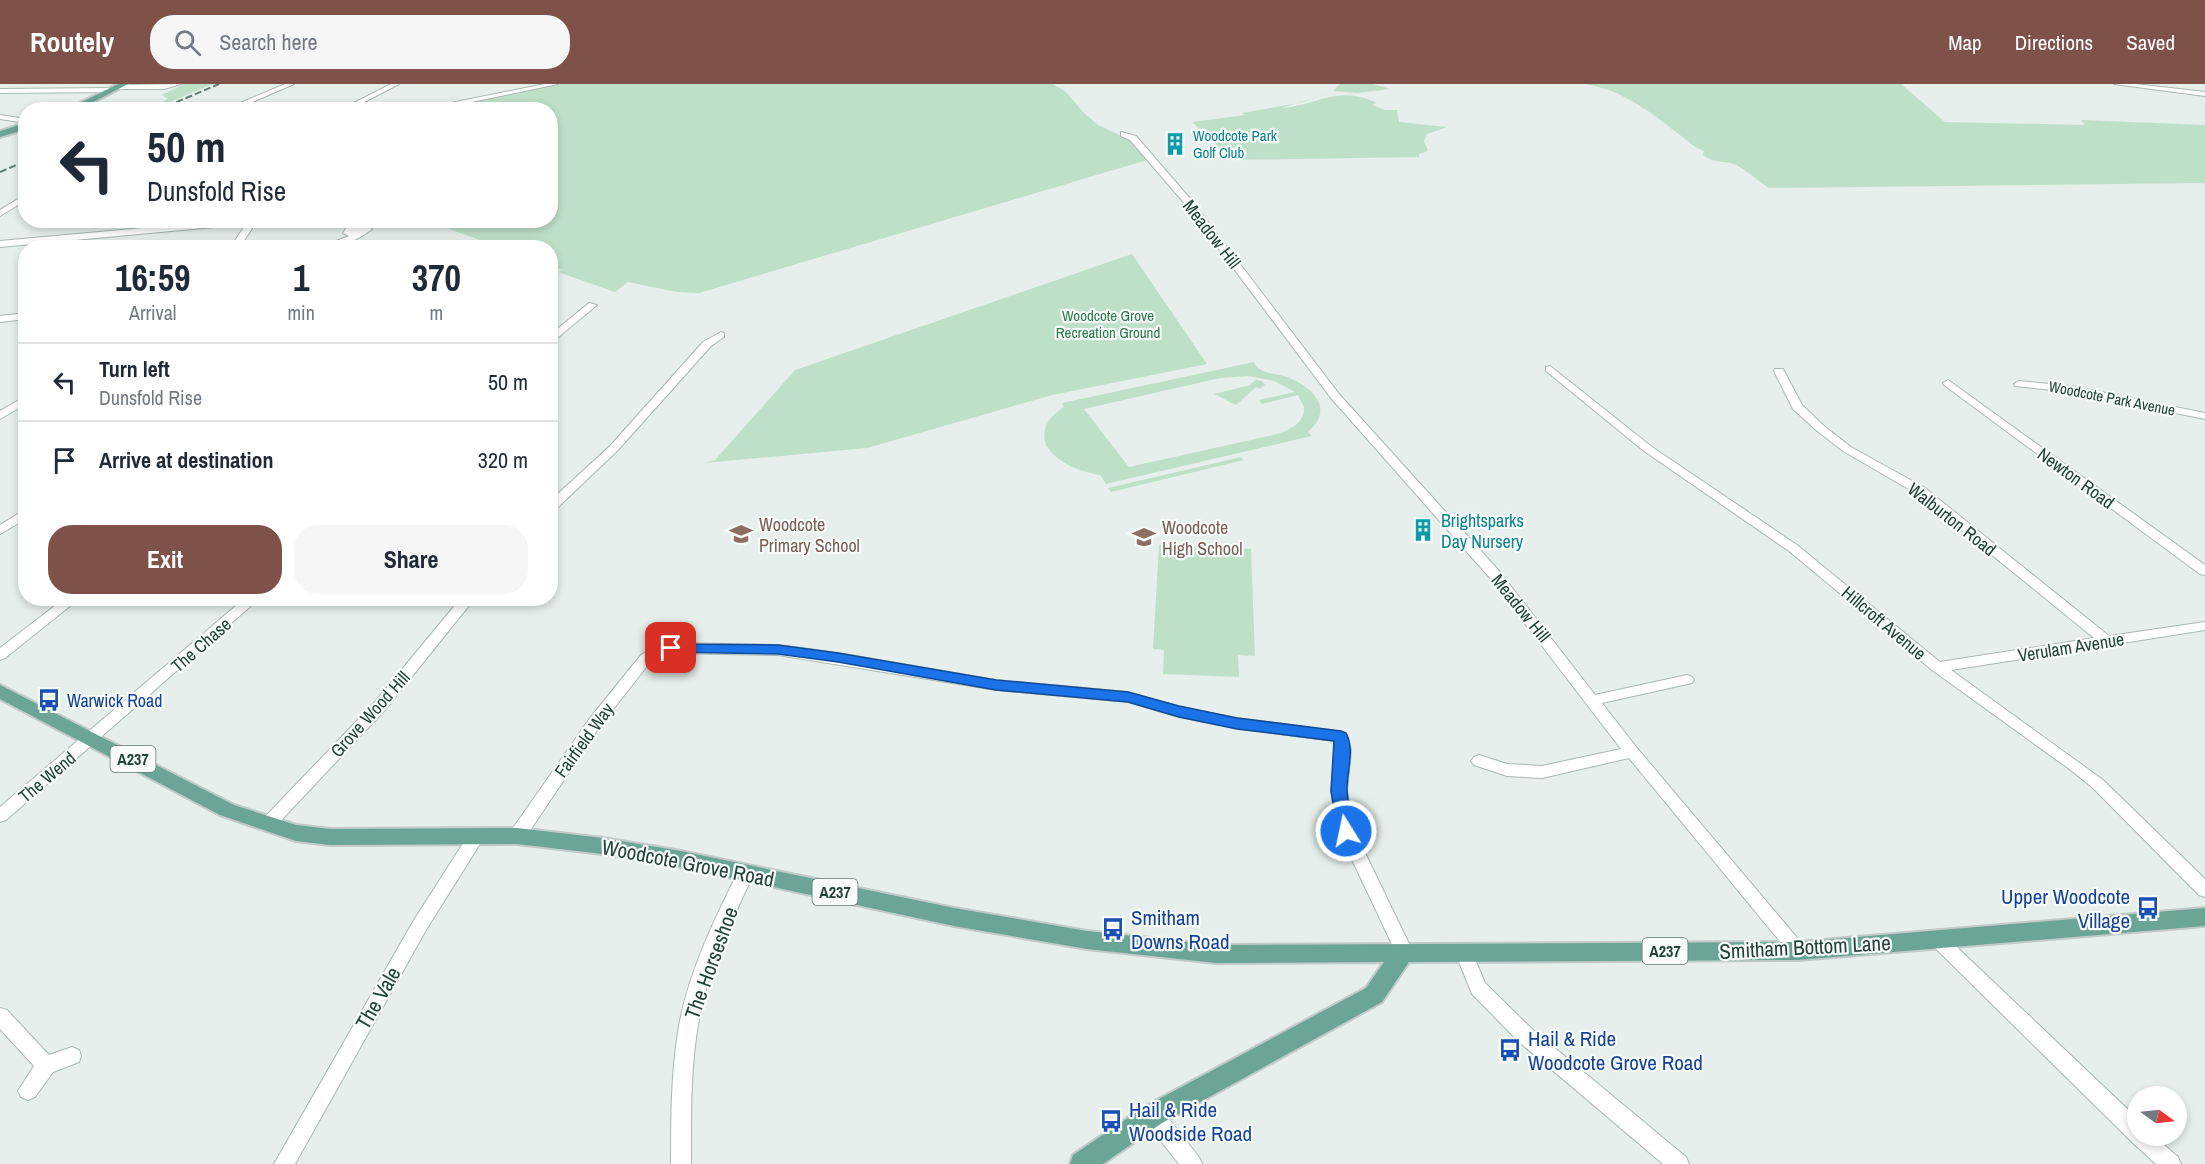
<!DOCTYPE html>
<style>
body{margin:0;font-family:"Archivo Narrow",sans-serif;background:#f6f6f7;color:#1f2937;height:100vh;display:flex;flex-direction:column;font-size:22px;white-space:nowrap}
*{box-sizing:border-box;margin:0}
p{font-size:20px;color:#747a83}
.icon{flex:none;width:33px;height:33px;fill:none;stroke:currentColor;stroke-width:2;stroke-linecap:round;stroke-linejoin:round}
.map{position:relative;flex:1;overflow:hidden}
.panel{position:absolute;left:18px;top:156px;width:540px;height:366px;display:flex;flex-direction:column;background:#fff;border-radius:24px;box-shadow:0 3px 9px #0003}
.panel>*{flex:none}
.top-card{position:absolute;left:18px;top:18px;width:540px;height:126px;border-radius:24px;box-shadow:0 3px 9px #0003;background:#fff;color:#1f2937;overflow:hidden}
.needle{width:39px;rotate:105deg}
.controls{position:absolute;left:2127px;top:1002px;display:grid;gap:12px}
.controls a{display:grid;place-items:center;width:60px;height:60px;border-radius:50%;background:#fff;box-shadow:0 3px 9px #0003;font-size:30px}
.pin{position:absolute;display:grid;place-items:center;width:51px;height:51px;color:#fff;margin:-26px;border-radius:12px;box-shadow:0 3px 9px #0006}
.me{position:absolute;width:66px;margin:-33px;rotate:350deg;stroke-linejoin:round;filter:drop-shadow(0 0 4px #0008)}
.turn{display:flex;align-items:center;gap:21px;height:126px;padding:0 30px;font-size:27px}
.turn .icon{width:78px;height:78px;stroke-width:2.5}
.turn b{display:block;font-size:42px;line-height:51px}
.eta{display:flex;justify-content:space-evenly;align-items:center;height:102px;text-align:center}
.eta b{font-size:36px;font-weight:700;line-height:42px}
.primary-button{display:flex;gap:12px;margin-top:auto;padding:12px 30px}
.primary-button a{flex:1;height:69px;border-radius:24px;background:#7f5249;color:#fff;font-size:24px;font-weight:700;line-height:69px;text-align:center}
.primary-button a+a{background:#f6f6f7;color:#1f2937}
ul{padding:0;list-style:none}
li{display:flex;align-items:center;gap:18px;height:78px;padding:0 30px;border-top:2px solid #e0e1e3}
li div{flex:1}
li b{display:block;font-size:22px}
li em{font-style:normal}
header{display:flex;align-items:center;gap:36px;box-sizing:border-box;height:84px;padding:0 30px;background:#7f5249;color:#fff}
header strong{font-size:28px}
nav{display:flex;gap:33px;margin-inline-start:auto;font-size:21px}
.search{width:420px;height:54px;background:#f6f6f7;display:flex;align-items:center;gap:15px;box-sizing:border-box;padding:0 21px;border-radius:24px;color:#747a83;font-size:22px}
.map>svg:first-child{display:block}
.green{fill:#bfe0c8;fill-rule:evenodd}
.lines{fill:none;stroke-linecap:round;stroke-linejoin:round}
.minor-casing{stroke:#a8b8b2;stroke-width:2}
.major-casing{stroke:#c2cac8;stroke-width:4}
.minor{fill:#fff;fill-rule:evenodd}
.major{fill:#6aa596;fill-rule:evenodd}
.rail{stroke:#5f7d75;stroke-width:2;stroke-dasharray:7 3;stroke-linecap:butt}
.route{fill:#1a73e8;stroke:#114b97;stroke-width:1.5}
.labels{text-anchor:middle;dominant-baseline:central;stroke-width:4.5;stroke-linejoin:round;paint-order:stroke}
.far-culture-label{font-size:15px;fill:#0d838f;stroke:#f7fbf9;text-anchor:start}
.far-park-label{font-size:15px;fill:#2d7a4b;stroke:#f7fbf9}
.far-street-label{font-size:15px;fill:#24423a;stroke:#f7fbf9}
.shield{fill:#f7fbf9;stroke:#637a73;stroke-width:1.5}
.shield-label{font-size:16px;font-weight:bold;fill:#24423a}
.street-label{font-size:18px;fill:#24423a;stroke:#f7fbf9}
.culture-label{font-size:18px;fill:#0d838f;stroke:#f7fbf9;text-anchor:start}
.education-label{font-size:18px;fill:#785e54;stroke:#f7fbf9;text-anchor:start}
.transit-label{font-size:18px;fill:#164399;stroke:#f7fbf9;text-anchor:start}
.near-street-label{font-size:21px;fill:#24423a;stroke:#f7fbf9}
.near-transit-label{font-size:21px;fill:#164399;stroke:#f7fbf9;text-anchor:start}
</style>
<header>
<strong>Routely</strong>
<div class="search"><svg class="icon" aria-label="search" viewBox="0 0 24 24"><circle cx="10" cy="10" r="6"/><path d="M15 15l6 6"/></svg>Search here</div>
<nav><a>Map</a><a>Directions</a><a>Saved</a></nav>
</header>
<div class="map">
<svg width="2205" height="1080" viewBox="0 0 2205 1080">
<rect width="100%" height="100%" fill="#e6efeb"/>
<g class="green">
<polygon points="184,0 213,0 153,25 147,25 168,15 162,11"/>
<polygon points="561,0 1053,0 1066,8 1084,29 1098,41 1130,56 1147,76 699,209 677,208 628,198 615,208 558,188 562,186 551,182 550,164 499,163 427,137 550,136 550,26 454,25 462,20"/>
<polygon points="1340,0 1373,0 1390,5 1357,9 1333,7"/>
<path d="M 1585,0 L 1901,0 L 1945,38 L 2085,41 L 2081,36 L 2205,41 L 2205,99 L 1769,104 C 1758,97 1747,86 1736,81 C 1725,76 1714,80 1703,71 L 1704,67 L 1697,64 C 1660,37 1632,8 1585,0 Z"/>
<path d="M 1330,9 L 1281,24 C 1319,21 1338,0 1377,19 L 1372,21 L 1385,26 L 1397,26 L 1399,38 L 1447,43 L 1427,50 L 1424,57 L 1428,67 L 1419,70 L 1419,73 L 1233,76 L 1192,38 L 1245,31 L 1242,29 L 1299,19 Z"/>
<polygon points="1132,170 1207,280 1052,311 867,364 704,379 715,376 795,286"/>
<path d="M 1254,278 C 1256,281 1257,284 1260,285 C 1267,290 1279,290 1287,293 C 1313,303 1335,325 1308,348 L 1312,352 L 1106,400 L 1100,391 C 1079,387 1058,380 1046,361 C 1040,344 1050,332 1064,323 L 1062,319 ZM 1248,292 L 1274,297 L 1295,308 L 1259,316 L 1262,320 L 1298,311 L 1304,323 C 1305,340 1288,347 1273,351 L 1129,383 L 1084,325 L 1220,294 Z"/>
<polygon points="1256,296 1262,297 1265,301 1260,305 1256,303 1236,321 1214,310 1251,301 1250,300"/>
<polygon points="1241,373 1244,376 1111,408 1108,404"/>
<polygon points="1159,461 1251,465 1255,572 1238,571 1239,593 1163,590 1164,566 1153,565"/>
</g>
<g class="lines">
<g class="minor-casing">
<g id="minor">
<polygon points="181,0 164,5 118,5 115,3 118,1"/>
<polygon points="285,0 294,0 234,26 224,26"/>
<polygon points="391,0 399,0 349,26 340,26"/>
<polygon points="545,0 558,0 433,26 416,26"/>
<polygon points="2114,0 2135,0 2205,8 2205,12"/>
<polygon points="0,5 113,4 116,6 113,8 0,9"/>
<polygon points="0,31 26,35 26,39 0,35"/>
<polygon points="1121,48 1136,52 1192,117 1339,310 1500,488 1595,611 1687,591 1692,593 1694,596 1692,599 1602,619 1637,664 1804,862 1807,867 1804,872 1798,875 1792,872 1629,674 1542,694 1507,692 1474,681 1471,677 1474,673 1479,671 1507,680 1542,682 1621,665 1490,494 1331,314 1186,121 1130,56 1121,52"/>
<polygon points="26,110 26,116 0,132 0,126"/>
<polygon points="231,136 257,137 239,164 230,164 246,140 0,163 0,157"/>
<path d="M 360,140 L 372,145 C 357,157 339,164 319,164 L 349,152 L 343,149 L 347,143 Z"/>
<polygon points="589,219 597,221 550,260 550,251"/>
<polygon points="26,229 26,235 0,238 0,232"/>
<polygon points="721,248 724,249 724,253 711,262 618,366 554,427 550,427 550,417 610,362 703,258"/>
<polygon points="1550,282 1652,363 1797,461 1940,578 2094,554 1917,410 1843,367 1816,346 1793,325 1774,287 1775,285 1783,285 1802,321 1824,342 1851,363 1925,404 2109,552 2205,538 2205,546 1951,586 2103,696 2205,795 2205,813 2199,811 2093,704 2072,687 1932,586 1789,467 1644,367 1546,287 1546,283"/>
<polygon points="1948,296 2205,481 2205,491 2200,490 1944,301 1943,299"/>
<polygon points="2019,297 2071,302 2205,329 2205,335 2071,308 2015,302 2014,300"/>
<polygon points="26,312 26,320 0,335 0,327"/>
<polygon points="26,425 26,435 0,450 0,441"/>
<polygon points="65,514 80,514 5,574 0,576 0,564"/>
<polygon points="245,514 260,514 6,736 0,738 0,723"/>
<polygon points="461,514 475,514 385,626 273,745 267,747 261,745 259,741 261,737 375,618"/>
<polygon points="671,559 778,561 838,569 996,596 1128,608 1179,623 1237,634 1346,649 1351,666 1347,707 1354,746 1413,868 1410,873 1404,876 1398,873 1338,746 1331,707 1335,666 1334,657 1237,644 1179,633 1128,618 996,606 778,571 671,569 651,577 600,642 523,757 517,758 511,757 509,752 511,747 590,634 641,571 654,564"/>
<polygon points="477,745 483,747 485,751 483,755 426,846 295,1080 274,1080 414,836 471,747"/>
<path d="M 746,782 L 752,784 L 754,789 C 734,833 711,877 701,925 C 690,976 691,1028 691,1080 L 671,1080 C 671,1034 671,988 679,942 C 689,887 715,834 740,784 Z"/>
<polygon points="1937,848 1943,850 2138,1035 2138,1052 2154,1052 2178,1073 2181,1080 2156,1080 2133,1059 1931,860 1928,855 1931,850"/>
<polygon points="1464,860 1470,863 1485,899 1532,945 1686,1073 1689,1080 1663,1080 1518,957 1472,910 1455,868 1458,863"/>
<polygon points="0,924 7,926 49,971 72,963 79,966 81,972 79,978 53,988 35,1013 28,1016 21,1013 18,1007 34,982 0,945"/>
<polygon points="1153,1022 1160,1024 1199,1073 1202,1080 1179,1080 1146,1038 1143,1031 1146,1024"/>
</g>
</g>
<g class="major-casing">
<g id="major">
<polygon points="118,0 128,0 78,26 66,26"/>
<polygon points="26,39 26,45 0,53 0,47"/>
<polygon points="0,601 234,721 296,741 330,745 517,744 603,754 681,767 954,824 1087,847 1216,861 1798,858 2205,824 2205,842 1798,876 1409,878 1382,918 1162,1039 1103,1080 1070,1080 1073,1071 1144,1023 1366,904 1384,878 1216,879 1087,865 954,842 681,783 603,770 517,760 330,761 296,757 220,731 0,615"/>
</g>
</g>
<use href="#minor" class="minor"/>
<use href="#major" class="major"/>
<g class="rail">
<polyline points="158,26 219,0"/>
<polyline points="0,88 26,77"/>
</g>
</g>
<path class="route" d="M 671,560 L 778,561 L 838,569 L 996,596 L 1128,608 L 1179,622 L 1237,634 L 1341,647 L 1346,649 C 1355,665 1347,687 1347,705 C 1347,718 1352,733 1354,747 L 1352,751 L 1346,753 L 1340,751 L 1338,747 L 1331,707 L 1334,657 L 1237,645 L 1179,633 L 1128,618 L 996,606 L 838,578 L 778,570 L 666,568 L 664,564 Z"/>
<defs>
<g id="building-bare" transform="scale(1.8)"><path d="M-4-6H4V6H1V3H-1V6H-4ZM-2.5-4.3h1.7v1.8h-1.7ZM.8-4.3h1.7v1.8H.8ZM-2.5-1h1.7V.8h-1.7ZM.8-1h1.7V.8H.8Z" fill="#0f9aa8" stroke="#f7fbf9" stroke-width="2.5" paint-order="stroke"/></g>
<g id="school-bare" transform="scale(1.8)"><path d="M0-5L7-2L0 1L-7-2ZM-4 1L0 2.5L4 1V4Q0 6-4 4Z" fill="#8d6e63" stroke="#f7fbf9" stroke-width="2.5" paint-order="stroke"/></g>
<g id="bus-bare" transform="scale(1.8)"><path d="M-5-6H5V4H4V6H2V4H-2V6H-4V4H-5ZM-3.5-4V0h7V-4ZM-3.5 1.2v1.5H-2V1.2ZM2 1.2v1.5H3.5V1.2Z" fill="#1a4fb4" stroke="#f7fbf9" stroke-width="2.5" paint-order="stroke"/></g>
</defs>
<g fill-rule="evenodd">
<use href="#building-bare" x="1175" y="60"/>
<use href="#building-bare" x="1423" y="446"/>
<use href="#school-bare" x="741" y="450"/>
<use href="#school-bare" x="1144" y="453"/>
<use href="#bus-bare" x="49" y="616"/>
<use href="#bus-bare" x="2148" y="824"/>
<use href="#bus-bare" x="1113" y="845"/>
<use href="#bus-bare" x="1510" y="966"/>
<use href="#bus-bare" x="1111" y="1037"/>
</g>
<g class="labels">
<g class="far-culture-label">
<text x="1193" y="51">Woodcote Park<tspan x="1193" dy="17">Golf Club</tspan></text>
</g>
<g class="far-park-label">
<text x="1108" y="231">Woodcote Grove<tspan x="1108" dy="17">Recreation Ground</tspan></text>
</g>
<g class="far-street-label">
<text transform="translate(2112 314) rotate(11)">Woodcote Park Avenue</text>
</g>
<g class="shield">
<rect x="110.5" y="662" width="45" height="26" rx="4.5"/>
<rect x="812.5" y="795" width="45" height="26" rx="4.5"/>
<rect x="1642.5" y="854" width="45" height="26" rx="4.5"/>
</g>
<g class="shield-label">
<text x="133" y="675">A237</text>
<text x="835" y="808">A237</text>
<text x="1665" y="867">A237</text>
</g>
<g class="street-label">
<text transform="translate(1212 150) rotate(52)">Meadow Hill</text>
<text transform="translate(2076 394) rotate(36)">Newton Road</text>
<text transform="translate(1952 435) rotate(38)">Walburton Road</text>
<text transform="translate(1521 524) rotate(51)">Meadow Hill</text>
<text transform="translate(1884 539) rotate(40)">Hillcroft Avenue</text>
<text transform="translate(201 561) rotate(-41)">The Chase</text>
<text transform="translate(2071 563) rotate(-9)">Verulam Avenue</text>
<text transform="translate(370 630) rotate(-48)">Grove Wood Hill</text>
<text transform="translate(584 656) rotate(-54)">Fairfield Way</text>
<text transform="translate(47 693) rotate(-40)">The Wend</text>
</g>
<g class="culture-label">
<text x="1441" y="436">Brightsparks<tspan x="1441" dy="21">Day Nursery</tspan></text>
</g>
<g class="education-label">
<text x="759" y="440">Woodcote<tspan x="759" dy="21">Primary School</tspan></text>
<text x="1162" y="443">Woodcote<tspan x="1162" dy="21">High School</tspan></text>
</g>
<g class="transit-label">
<text x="67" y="616">Warwick Road</text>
</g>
<g class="near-street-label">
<text transform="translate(688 779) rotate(11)">Woodcote Grove Road</text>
<text transform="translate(1805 863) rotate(-3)">Smitham Bottom Lane</text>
<text transform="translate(711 879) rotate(-70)">The Horseshoe</text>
<text transform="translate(378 914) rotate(-60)">The Vale</text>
</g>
<g class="near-transit-label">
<text x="2130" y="812" text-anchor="end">Upper Woodcote<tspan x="2130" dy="24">Village</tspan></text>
<text x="1131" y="833">Smitham<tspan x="1131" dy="24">Downs Road</tspan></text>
<text x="1528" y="954">Hail &amp; Ride<tspan x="1528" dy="24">Woodcote Grove Road</tspan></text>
<text x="1129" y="1025">Hail &amp; Ride<tspan x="1129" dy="24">Woodside Road</tspan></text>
</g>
</g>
</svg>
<div class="controls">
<a><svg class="needle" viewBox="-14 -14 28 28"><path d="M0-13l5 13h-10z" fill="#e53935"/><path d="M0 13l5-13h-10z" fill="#747a83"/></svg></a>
</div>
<div class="pin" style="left:671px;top:564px;background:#d93025"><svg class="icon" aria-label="arrive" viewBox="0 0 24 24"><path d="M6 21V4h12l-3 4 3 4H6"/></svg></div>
<svg class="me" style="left:1346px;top:747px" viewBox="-20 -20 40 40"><circle r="17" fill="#1a73e8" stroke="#fff" stroke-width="3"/><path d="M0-11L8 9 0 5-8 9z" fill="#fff"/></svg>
<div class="top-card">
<div class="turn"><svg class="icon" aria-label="left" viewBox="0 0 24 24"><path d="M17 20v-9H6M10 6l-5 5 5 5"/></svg><div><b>50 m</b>Dunsfold Rise</div></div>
</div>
<section class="panel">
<div class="eta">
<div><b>16:59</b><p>Arrival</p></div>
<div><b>1</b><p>min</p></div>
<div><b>370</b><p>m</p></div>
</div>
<ul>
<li><svg class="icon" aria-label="left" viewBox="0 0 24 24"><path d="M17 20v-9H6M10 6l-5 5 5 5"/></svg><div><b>Turn left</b><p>Dunsfold Rise</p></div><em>50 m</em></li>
<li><svg class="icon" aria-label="arrive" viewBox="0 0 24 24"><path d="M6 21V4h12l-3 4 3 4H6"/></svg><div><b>Arrive at destination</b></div><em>320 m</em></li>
</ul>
<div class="primary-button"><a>Exit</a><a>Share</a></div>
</section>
</div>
